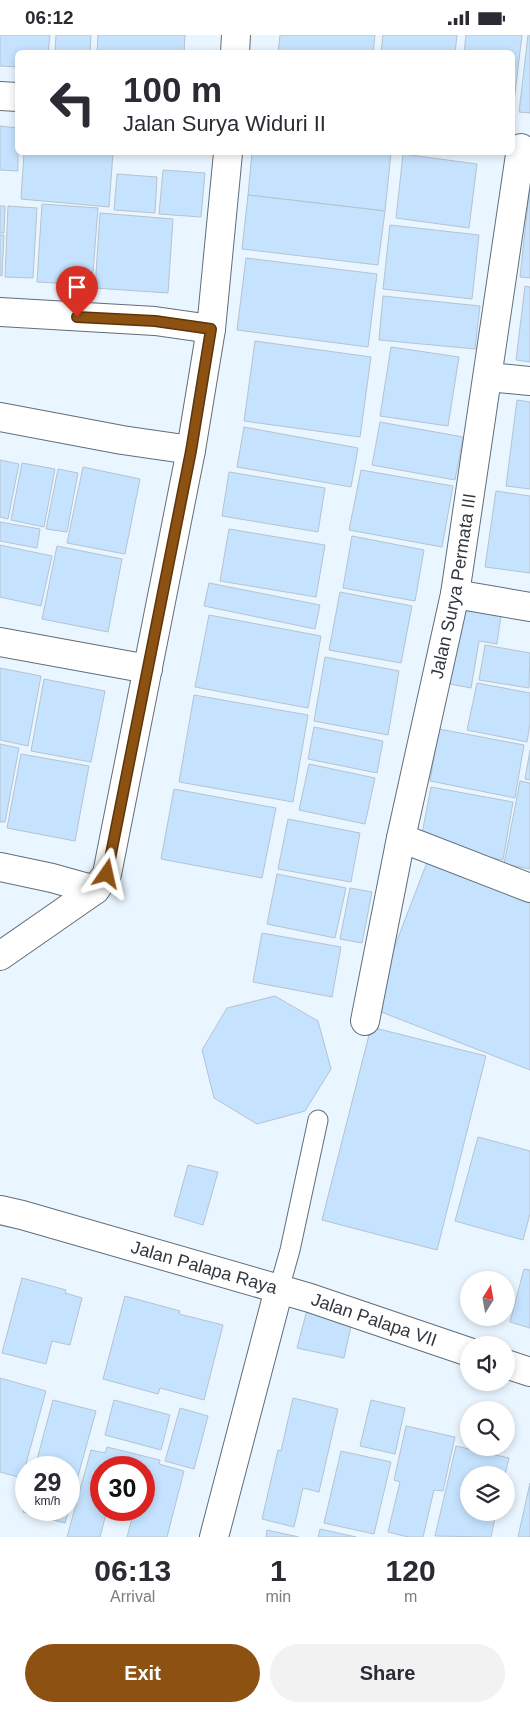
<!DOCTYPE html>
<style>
body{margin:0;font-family:Helvetica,sans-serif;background:#f2f2f3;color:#2b2b33;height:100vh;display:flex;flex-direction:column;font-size:19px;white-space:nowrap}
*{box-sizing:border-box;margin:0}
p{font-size:16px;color:#7c7c81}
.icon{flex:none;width:28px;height:28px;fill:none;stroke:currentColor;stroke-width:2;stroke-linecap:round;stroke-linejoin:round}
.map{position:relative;height:1502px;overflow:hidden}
.panel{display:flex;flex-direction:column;background:#fff;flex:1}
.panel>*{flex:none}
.guide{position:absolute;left:15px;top:15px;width:500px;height:105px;border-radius:8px;box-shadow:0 2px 8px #0003;background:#fff;color:#2b2b33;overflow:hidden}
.needle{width:32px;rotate:11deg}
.fabs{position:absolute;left:460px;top:1236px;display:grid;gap:10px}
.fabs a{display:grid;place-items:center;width:55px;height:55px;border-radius:50%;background:#fff;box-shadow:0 2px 8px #0003;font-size:25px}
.speed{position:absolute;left:15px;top:1421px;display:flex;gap:10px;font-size:25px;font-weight:700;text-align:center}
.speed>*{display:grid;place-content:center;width:65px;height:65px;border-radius:50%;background:#fff;box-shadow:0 2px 8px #0003;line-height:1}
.speed small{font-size:12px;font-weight:400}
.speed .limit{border:8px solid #d22;background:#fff;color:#111}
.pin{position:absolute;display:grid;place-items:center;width:42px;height:42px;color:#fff;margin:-51px -21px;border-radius:50% 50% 50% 0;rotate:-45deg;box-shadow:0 0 5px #0007}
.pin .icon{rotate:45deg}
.me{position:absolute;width:55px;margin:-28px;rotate:11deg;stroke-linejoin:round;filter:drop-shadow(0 0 4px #0008)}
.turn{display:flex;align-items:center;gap:18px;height:105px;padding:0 25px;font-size:22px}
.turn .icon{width:65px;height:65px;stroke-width:2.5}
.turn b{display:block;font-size:35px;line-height:42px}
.eta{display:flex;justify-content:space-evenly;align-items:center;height:85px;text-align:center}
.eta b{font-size:30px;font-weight:700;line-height:35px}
.primary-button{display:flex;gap:10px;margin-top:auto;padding:10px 25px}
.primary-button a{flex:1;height:58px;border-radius:30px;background:#8d5111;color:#fff;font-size:20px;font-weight:700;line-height:58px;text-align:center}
.primary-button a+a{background:#f2f2f3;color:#2b2b33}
.status{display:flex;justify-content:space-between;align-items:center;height:35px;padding:0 25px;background:#fff;direction:ltr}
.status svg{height:14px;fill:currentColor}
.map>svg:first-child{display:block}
.building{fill:#c5e3fe;stroke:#b5c3cf}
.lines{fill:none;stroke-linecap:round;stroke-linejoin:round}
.service-casing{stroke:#616e79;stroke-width:21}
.minor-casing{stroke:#616e79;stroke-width:30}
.service{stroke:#fff;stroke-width:19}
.minor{stroke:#fff;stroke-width:28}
.route-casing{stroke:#5c350b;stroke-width:12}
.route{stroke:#8d5111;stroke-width:9}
.labels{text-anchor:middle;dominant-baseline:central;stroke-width:4;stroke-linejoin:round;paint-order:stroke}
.street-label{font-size:18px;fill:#32383d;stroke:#fff}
</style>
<div class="status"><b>06:12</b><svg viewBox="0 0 49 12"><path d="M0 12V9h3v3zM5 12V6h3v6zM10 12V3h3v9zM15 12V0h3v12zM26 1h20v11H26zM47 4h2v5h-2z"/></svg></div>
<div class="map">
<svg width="530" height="1502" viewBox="0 0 530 1502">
<rect width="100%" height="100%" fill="#e9f5ff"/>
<g class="building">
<polygon points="0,0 50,0 48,18 18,18 18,32 0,31"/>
<polygon points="56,0 91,0 90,18 55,18"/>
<polygon points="98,0 185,0 184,18 97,18"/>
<polygon points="280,0 375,0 373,18 278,18"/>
<polygon points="383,0 457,0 455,18 381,18"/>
<polygon points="466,0 522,0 513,75 512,18 464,18"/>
<polygon points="528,0 530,0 530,78 519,77"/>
<polygon points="0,91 18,93 18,136 0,135"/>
<polygon points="24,118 113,118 109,172 21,164"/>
<polygon points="252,118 391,118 385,176 248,160"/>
<polygon points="403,119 477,129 469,193 396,183"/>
<polygon points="163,135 205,138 201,182 159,179"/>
<polygon points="117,139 157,142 155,178 114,175"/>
<polygon points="530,150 530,243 520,242"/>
<polygon points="248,160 385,176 378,230 242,214"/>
<polygon points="42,169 98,173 92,250 37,247"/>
<polygon points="0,171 5,171 4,198 0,198"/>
<polygon points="8,171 37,173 33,243 5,242"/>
<polygon points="100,178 173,184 168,258 95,253"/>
<polygon points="390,190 479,200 472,264 383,254"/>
<polygon points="0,200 4,200 2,241 0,240"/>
<polygon points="246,223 377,239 368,312 237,295"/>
<polygon points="525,251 530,252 530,327 516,325"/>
<polygon points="383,261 480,271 475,314 379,305"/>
<polygon points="255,306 371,322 360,402 244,386"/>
<polygon points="391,312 459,322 448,391 380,381"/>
<polygon points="517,365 530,367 530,454 506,451"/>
<polygon points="380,387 463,402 455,445 372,430"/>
<polygon points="244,392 358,413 351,452 237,432"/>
<polygon points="0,425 19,429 8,484 0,482"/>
<polygon points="22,428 55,434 44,492 11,485"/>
<polygon points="83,432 140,444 125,519 67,508"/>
<polygon points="58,434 78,438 67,497 46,494"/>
<polygon points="361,435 453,451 442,512 349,495"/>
<polygon points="229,437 325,453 318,497 222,481"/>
<polygon points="496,456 530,461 530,538 485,532"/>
<polygon points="0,487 40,494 37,513 0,506"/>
<polygon points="229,494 325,510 316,562 220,546"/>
<polygon points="352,501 424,515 415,566 343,553"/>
<polygon points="0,510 52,521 41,571 0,562"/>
<polygon points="57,511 122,524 108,597 42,584"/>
<polygon points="209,548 320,570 315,594 204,571"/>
<polygon points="340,557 412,571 401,628 329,615"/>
<polygon points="464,567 502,573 497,609 479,606 471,653 450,649"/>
<polygon points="209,580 321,601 308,673 195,652"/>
<polygon points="485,610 530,618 529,653 479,645"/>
<polygon points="325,622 399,636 388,700 314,686"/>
<polygon points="0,633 41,641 28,711 0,705"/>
<polygon points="44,644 105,656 91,727 31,716"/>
<polygon points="477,648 530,658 530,689 527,707 467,695"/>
<polygon points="194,660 308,680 293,767 179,747"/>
<polygon points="314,692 383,706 377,738 308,724"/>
<polygon points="439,694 524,710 515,763 430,746"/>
<polygon points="0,709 19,713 5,787 0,787"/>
<polygon points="530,715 530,745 525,744"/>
<polygon points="21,719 89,731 75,806 7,793"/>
<polygon points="309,729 375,743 365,789 299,775"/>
<polygon points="520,746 530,748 530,834 504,829"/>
<polygon points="431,752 513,767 503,825 420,809"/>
<polygon points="174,754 276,773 262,843 161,824"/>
<polygon points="288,784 360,798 351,847 278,834"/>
<polygon points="431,817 530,855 530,1035 371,973"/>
<polygon points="277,839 346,853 335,903 267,889"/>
<polygon points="350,853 372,857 362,908 340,904"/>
<polygon points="262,898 341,912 332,962 253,947"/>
<polygon points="275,961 318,986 331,1034 305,1076 257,1089 214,1063 202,1015 227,973"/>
<polygon points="371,992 486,1021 437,1215 322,1185"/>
<polygon points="478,1102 530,1116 530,1179 523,1205 455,1186"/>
<polygon points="188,1130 218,1137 203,1190 174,1181"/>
<polygon points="524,1234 530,1235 530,1293 510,1287"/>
<polygon points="22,1243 66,1255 65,1258 82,1263 70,1310 52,1306 46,1329 2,1318"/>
<polygon points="125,1261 180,1276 179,1279 223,1290 204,1365 160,1353 158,1359 103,1344"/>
<polygon points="308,1271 353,1282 344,1323 297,1313"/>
<polygon points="0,1343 46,1356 22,1443 0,1437"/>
<polygon points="293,1363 338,1374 319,1457 303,1453 294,1492 262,1484 278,1415 281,1416"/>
<polygon points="53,1365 96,1376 65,1488 23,1477 26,1465 26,1475 69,1475 69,1432 35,1432"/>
<polygon points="114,1365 170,1380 161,1415 105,1400"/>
<polygon points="371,1365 405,1373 395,1419 360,1411"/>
<polygon points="180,1373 208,1381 194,1434 165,1426"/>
<polygon points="406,1391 455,1402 443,1456 434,1455 423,1502 408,1502 388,1497 400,1447 394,1445"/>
<polygon points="456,1411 509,1423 505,1440 469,1440 469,1478 496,1478 491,1502 435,1501"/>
<polygon points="107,1412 160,1425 159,1429 184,1436 167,1502 127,1502 134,1475 144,1475 144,1432 101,1432 101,1475 107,1475 100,1502 67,1502 91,1415 105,1418"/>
<polygon points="341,1416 391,1427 374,1499 324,1488"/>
<polygon points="530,1448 530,1502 518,1502"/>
<polygon points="320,1494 356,1502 318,1502"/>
<polygon points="267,1495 299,1502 266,1502"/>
</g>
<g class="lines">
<g class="service-casing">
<polyline id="service" points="279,1254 290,1215 318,1085"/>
</g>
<g class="minor-casing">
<g id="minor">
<polyline points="235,18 236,0"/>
<polyline points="0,61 18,62"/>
<polyline points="0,277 155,286 211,294"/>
<polyline points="488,342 530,346"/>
<polyline points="0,382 122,405 191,415"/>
<polyline points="455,559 530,572"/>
<polyline points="0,607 148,634"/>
<polyline points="401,803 530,853"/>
<polyline points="0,832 52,843 95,855"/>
<polyline points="0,921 95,855 107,839 191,415 211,294 228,118"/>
<path id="s1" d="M 365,986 L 401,803 L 455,559 L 521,113"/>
<path id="s2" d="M 0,1175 L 22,1180 L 279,1254 L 214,1502"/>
<path id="s3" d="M 279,1254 L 310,1263 L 469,1317"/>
<polyline points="506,1329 530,1337"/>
</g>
</g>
<use href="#service" class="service"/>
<use href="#minor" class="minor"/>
</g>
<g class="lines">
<g class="route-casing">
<polyline id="route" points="77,282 155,286 211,294 191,416 107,839"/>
</g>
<use href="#route" class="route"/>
</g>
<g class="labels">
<g class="street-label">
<text stroke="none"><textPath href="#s1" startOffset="444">Jalan Surya Permata III</textPath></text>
<text stroke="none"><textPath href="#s2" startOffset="212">Jalan Palapa Raya</textPath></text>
<text stroke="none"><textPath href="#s3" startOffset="100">Jalan Palapa VII</textPath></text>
</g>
</g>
</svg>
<div class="fabs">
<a><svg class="needle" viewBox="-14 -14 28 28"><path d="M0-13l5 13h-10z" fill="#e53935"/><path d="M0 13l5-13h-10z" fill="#7c7c81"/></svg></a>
<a><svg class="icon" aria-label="sound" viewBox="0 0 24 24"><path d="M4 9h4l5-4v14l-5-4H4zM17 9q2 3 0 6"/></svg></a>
<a><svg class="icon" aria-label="search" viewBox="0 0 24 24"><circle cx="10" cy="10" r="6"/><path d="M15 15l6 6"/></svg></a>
<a><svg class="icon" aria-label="layers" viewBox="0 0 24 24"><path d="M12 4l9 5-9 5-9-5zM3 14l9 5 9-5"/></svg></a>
</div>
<div class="speed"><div>29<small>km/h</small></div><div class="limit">30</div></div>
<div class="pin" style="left:77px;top:282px;background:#d93025"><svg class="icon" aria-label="arrive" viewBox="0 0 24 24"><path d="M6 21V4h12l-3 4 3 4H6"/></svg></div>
<svg class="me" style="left:107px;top:839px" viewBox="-20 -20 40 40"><path d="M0-17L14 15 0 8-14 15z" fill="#8d5111" stroke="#fff" stroke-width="4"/></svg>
<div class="guide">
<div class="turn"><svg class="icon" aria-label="left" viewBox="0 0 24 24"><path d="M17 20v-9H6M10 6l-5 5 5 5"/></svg><div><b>100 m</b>Jalan Surya Widuri II</div></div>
</div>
</div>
<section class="panel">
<div class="eta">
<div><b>06:13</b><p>Arrival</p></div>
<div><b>1</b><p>min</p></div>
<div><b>120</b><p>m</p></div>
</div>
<div class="primary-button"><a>Exit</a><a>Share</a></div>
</section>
